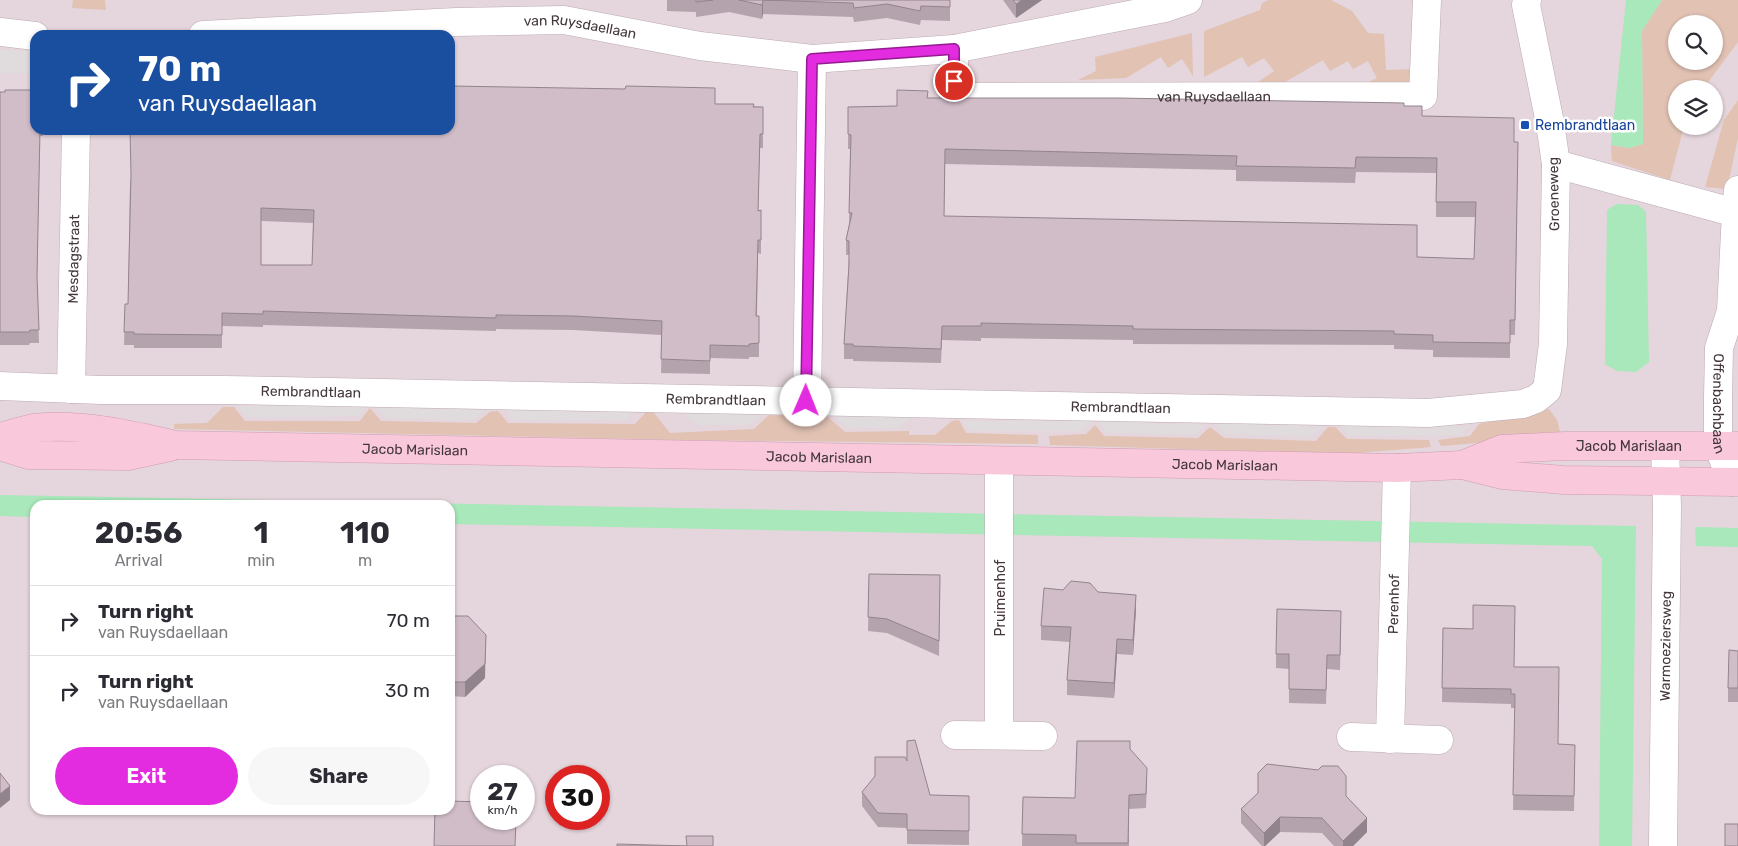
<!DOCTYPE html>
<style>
body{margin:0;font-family:Rubik,sans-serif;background:#f7f7f7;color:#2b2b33;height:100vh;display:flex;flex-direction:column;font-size:19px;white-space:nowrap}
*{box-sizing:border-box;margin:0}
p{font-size:16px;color:#7c7c81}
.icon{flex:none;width:28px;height:28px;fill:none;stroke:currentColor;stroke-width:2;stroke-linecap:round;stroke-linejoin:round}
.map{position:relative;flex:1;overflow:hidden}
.sheet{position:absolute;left:30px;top:500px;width:425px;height:315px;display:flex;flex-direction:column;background:#fff;border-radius:15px;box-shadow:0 1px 4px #0004}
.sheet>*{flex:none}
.guide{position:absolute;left:30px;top:30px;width:425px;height:105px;border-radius:15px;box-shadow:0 1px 4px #0004;background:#1a4fa0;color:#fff;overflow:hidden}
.controls{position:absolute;left:1668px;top:15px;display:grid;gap:10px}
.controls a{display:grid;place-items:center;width:55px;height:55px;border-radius:50%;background:#fff;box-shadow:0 1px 4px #0004;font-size:25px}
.speed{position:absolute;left:470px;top:765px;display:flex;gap:10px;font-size:25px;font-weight:700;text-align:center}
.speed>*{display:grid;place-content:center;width:65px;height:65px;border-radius:50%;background:#fff;box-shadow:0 1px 4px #0004;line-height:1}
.speed small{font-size:12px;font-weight:400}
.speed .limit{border:8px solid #d22;background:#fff;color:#111}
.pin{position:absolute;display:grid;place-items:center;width:42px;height:42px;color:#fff;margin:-21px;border:2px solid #fff;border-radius:50%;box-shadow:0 1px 5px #0007}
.me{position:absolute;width:55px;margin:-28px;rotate:1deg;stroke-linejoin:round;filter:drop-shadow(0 0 4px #0008)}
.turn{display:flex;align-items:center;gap:18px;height:105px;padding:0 25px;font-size:22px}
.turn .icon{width:65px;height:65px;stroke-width:2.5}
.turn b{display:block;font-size:35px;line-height:42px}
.eta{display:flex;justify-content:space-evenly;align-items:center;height:85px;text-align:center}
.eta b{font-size:30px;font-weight:700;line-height:35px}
.button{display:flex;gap:10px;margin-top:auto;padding:10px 25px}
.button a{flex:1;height:58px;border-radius:30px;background:#e32bdf;color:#fff;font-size:20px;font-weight:700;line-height:58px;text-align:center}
.button a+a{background:#f7f7f7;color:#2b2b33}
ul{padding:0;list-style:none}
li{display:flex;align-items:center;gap:15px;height:70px;padding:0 25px;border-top:1px solid #e1e1e2}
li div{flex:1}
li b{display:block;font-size:19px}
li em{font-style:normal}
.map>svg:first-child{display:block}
.residential{fill:#e5d5dc;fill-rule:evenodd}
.green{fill:#e1c2b3;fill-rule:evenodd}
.parking{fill:#e0dbdd}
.water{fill:#a8e8ba}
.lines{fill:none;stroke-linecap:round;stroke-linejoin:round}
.minor-casing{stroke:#bcaab3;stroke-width:29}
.tertiary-casing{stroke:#bcaab3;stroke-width:29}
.secondary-casing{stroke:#cf9cb1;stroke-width:29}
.minor{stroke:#fff;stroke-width:28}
.tertiary{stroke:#fff;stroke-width:28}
.secondary{stroke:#f9c9db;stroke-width:28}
.wall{fill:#b4a3ac;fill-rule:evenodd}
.shaded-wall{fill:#92848c}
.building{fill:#d1bdc8;stroke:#92848c;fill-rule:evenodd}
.route-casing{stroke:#941c91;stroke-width:12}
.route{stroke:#e32bdf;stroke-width:9}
.transit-dot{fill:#1a4fb4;stroke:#fff;stroke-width:2}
.labels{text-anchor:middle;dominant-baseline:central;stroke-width:5;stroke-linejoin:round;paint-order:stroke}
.street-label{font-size:14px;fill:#43363d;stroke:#fff}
.transit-label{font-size:14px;fill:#164399;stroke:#fff;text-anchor:start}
</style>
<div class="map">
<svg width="1738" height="846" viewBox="0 0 1738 846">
<rect width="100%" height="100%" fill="#f1e6eb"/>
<path class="residential" d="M 0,0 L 1738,0 L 1738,846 L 0,846 ZM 1676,24 L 1714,24 L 1714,61 L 1676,61 ZM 35,35 L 450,35 L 450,130 L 35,130 ZM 1676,89 L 1714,89 L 1714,126 L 1676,126 ZM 35,505 L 450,505 L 450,810 L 35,810 ZM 481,776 L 524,776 L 524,819 L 481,819 ZM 556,776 L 599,776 L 599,819 L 556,819 Z"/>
<g class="green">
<polygon points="73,0 105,0 106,10 72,8"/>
<polygon points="1269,0 1331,0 1352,11 1368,33 1384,34 1386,70 1415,69 1411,82 1403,87 1365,84 1377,78 1368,61 1353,69 1348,61 1330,71 1323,60 1285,82 1258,82 1274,71 1264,58 1248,67 1242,57 1204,77 1204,31 1260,10 1262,3"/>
<path d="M 1662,0 L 1738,0 L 1738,42 L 1703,89 L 1676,89 L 1676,126 L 1684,126 L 1670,180 L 1612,161 L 1611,145 L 1629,148 L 1643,144 L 1642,31 ZM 1676,24 L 1714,24 L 1714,61 L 1676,61 Z"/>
<polygon points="1192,33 1193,76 1182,59 1168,68 1161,57 1126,78 1078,80 1096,71 1095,57"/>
<polygon points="1738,100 1738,138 1727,189 1705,187 1724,120"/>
<polygon points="223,407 234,407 245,421 360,421 370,408 381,421 476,423 490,412 498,411 508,423 635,424 650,408 670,433 754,429 769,415 828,417 845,432 909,431 909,435 935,435 952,421 959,420 966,433 1038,435 1038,444 686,440 174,429 174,424 207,423"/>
<polygon points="1549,409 1557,420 1561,436 1441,446 1438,440 1470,436 1479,424"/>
<polygon points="1095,425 1104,436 1198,438 1210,427 1224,438 1316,441 1328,427 1335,427 1347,439 1429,440 1431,447 1345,454 1050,445 1049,436 1086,434"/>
</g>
<g class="parking">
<polygon points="0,50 30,51 30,73 0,73"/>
<polygon points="237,406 332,406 367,407 358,416 269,418 246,417"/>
<polygon points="376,407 486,410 472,421 385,418"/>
<polygon points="505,409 634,410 626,420 514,420"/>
<polygon points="683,413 762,414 749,425 697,425"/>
<polygon points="833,416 912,417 899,428 848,428"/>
<polygon points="962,421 1092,421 1083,431 971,431"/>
<polygon points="1098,421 1207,425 1194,435 1107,433"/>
<polygon points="1215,423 1324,426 1311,437 1224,434"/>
<polygon points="1339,425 1469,426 1461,435 1349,436"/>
</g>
<g class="water">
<polygon points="1626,0 1662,0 1642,31 1643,144 1629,148 1611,145"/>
<polygon points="1617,204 1638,205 1646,212 1649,362 1636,372 1617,371 1605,364 1607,210"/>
<polygon points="0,495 1636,526 1632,846 1599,846 1602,559 1592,546 450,524 450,505 35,505 35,517 0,516"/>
<polygon points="1695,527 1738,528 1738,547 1696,546"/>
</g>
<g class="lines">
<g class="minor-casing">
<g id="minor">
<polyline points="0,32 35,36"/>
<path id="s1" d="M 203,35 L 456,22 L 564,20 L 700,46 L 812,59 L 954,49 L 1165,8 L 1188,0"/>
<path id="s2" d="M 954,49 L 954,97 L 1423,96 L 1427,0"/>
<polyline points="1736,213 1738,190"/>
<path id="s3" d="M 0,386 L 101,390 L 224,390 L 1428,413 L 1523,404 L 1536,399 L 1547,390 L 1553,344 L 1556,164"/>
<path id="s4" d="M 71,389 L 76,130"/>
<polyline points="807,401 812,59"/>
<polyline points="955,735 1043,736"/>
<polyline points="999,735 999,461"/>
<polyline points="1351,737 1439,740"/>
<path id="s5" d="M 1390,739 L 1397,468"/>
<path id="s6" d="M 1663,846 L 1667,507 L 1665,447"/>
</g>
</g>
<g class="tertiary-casing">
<g id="tertiary">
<path id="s7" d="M 1527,0 L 1526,5 L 1550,123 L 1556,164 L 1736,213 L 1731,311 L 1719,348 L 1718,398 L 1718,445 L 1732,482"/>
</g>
</g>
<g class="secondary-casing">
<g id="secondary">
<path id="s8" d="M 0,437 C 11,434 23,430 34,428 C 81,423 130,434 176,445 L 1397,468 L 1462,465 L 1502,475 L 1564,480 L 1738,482"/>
<polyline points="0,446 28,455 128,456 170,447"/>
<path id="s9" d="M 1462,465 L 1502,449 L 1565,446 L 1738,446"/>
</g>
</g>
<use href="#minor" class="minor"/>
<use href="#tertiary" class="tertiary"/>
<use href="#secondary" class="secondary"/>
</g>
<g class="wall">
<polygon points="667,0 950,0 950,21 921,20 920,25 887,18 854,22 853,17 763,14 762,19 729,12 696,17 696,12 667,11"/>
<polygon points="1003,0 1042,0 1016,18"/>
<polygon points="0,92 35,130 43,130 43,136 40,136 37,281 39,343 30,343 29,345 0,345"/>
<path d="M 928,98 L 1404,106 L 1422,116 L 1514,142 L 1518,142 L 1515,335 L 1510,335 L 1510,358 L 1433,357 L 1433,350 L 1394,349 L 1394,345 L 1133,344 L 1133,340 L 981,338 L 981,341 L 942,340 L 941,363 L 853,361 L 853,359 L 844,359 L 844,344 L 849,255 L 846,255 L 846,240 L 849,224 L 850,149 L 848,149 L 848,107 L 897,106 ZM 945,164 L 1236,170 L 1236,181 L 1302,182 L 1355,183 L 1356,172 L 1436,173 L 1436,217 L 1475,217 L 1474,259 L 1417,257 L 944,216 Z"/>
<path d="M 715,104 L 763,107 L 763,148 L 760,148 L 758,211 L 761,210 L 761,254 L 758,253 L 757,316 L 759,329 L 759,357 L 749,357 L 749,359 L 710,358 L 710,374 L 661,373 L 662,335 L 573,330 L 496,329 L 496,331 L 263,325 L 263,327 L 222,326 L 222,348 L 134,348 L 134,345 L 124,345 L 125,304 L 128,304 L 130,182 ZM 261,221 L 313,223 L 312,265 L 261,265 Z"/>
<polygon points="869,574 940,589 939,656 887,633 868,631"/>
<polygon points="1063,590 1098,592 1136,609 1133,655 1117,654 1114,698 1067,695 1067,680 1070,642 1041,640 1041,626"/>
<polygon points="450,616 485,678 465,697 450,696"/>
<polygon points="1341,625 1340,670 1327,669 1326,704 1289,703 1289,669 1276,668 1276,654"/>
<polygon points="1443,628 1473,629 1514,667 1558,744 1575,745 1574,811 1513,810 1515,708 1511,708 1511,704 1442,702"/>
<polygon points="1738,651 1738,702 1728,702 1728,688"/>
<polygon points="1130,750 1147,783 1146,808 1129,809 1129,846 1022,846 1023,797 1075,798"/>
<polygon points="862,792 930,795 969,796 969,845 907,844 907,828 878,827 862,806"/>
<polygon points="1346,796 1367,832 1353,846 1334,846 1322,833 1280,832 1265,846 1262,846 1241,823 1241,809"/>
</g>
<g class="shaded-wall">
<polygon points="763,0 763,14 762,19 762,5"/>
<polygon points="1022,0 1042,0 1016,18 1016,4"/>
<polygon points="1136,595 1136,609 1133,655 1133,640"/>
<polygon points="486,635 485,678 465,697 465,682"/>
<polygon points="1117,639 1117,654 1114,698 1114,683"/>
<polygon points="10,786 10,800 0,808 0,794"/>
<polygon points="1280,817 1280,832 1265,846 1264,846 1264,833"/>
<polygon points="1367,818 1367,832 1353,846 1343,846 1343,841"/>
</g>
<g class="building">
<polygon points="696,0 713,0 696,2"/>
<polygon points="739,0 950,0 950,7 921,6 920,11 887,4 854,8 853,3 763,0 762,5"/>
<polygon points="1013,0 1022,0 1016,4"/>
<path d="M 450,86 L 625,89 L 626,86 L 715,88 L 715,104 L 754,104 L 753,107 L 763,107 L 763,134 L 760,134 L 758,211 L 761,210 L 761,240 L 758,240 L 756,316 L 759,316 L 759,343 L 749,344 L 749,346 L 710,345 L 710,361 L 661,359 L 662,321 L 573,316 L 496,315 L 496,318 L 263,311 L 263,314 L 222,313 L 222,335 L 134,334 L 134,332 L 124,332 L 125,304 L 128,304 L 131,174 L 130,130 L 450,130 ZM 261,208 L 314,210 L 312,265 L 261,265 Z"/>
<polygon points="5,90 34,90 34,93 35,93 35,130 40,130 37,276 39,330 30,330 29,332 0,332 0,92 5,92"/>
<path d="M 897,90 L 928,91 L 927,98 L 1117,98 L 1404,103 L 1404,106 L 1422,106 L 1422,116 L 1514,118 L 1514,142 L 1518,142 L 1515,320 L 1510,320 L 1510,343 L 1433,342 L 1433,335 L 1394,334 L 1394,331 L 1133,329 L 1133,326 L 981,323 L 981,326 L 942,326 L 941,349 L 853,346 L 853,344 L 844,344 L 849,265 L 849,241 L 846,240 L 852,213 L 849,213 L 851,135 L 848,134 L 848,107 L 897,106 ZM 945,149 L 1237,156 L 1236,166 L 1302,167 L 1355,168 L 1356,157 L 1437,158 L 1436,202 L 1476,202 L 1474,259 L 1417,257 L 1417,225 L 944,216 Z"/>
<polygon points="869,574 940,575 939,641 887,619 868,617"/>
<polygon points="1071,581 1090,583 1098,592 1136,595 1133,640 1117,639 1114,683 1067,680 1071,627 1041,626 1044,588 1063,590"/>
<polygon points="1473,605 1515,606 1514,667 1559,667 1558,744 1575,745 1574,796 1513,795 1515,694 1511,694 1511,689 1442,688 1443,628 1473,629"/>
<polygon points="1277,609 1341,611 1340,655 1327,655 1326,690 1289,689 1289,654 1276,654"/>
<polygon points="450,616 468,616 486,635 485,664 465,682 450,682"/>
<polygon points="1729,650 1738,651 1738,688 1728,688"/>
<polygon points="915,740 930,795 969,796 969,831 907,830 907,814 878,813 862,792 875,776 875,757 905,757 907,761 907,741"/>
<polygon points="1077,741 1130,741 1130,749 1147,768 1146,794 1129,795 1128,843 1076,843 1076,835 1022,834 1023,797 1075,798"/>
<polygon points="1267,764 1318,770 1322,766 1338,766 1346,776 1346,796 1367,818 1343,841 1322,818 1280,817 1264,833 1241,809 1258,793 1258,773"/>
<polygon points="0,773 10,786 0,794"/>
<polygon points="450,801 481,802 481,819 516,819 515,846 434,846 435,810 450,810"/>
<rect x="1725" y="824" width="13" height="22"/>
<polygon points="686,836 713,836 713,846 617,846 617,844 687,846"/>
</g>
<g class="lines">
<g class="route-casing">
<polyline id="route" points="806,401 812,59 954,49 954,81"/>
</g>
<use href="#route" class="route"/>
</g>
<rect class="transit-dot" x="1520" y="120" width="10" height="10" rx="2.5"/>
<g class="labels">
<g class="street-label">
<text stroke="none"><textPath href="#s1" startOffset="378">van Ruysdaellaan</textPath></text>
<text stroke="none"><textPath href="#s2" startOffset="308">van Ruysdaellaan</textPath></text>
<text transform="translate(1554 194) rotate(-91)">Groeneweg</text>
<text stroke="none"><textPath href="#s4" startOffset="130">Mesdagstraat</textPath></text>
<text stroke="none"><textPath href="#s3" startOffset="311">Rembrandtlaan</textPath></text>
<text stroke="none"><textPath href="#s3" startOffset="716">Rembrandtlaan</textPath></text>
<text stroke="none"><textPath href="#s7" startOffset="546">Offenbachbaan</textPath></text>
<text stroke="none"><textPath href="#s3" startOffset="1121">Rembrandtlaan</textPath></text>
<text stroke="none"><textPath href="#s9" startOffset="170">Jacob Marislaan</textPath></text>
<text stroke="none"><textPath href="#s8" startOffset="418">Jacob Marislaan</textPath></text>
<text stroke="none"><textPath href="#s8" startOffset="822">Jacob Marislaan</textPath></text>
<text stroke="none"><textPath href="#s8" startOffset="1228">Jacob Marislaan</textPath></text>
<text transform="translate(1000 598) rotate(-90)">Pruimenhof</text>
<text stroke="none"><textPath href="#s5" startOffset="135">Perenhof</textPath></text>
<text stroke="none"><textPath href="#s6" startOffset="200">Warmoeziersweg</textPath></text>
</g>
<g class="transit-label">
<text x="1535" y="125">Rembrandtlaan</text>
</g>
</g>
</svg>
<div class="controls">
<a><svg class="icon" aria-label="search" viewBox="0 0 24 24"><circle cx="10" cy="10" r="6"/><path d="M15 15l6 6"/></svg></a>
<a><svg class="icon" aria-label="layers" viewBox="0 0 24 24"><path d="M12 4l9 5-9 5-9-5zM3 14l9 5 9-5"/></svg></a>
</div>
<div class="speed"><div>27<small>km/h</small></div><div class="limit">30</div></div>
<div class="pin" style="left:954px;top:81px;background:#d93025"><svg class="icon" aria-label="arrive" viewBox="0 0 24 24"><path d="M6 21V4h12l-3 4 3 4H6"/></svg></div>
<svg class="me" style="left:806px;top:401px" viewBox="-20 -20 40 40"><circle r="19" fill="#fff"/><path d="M0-13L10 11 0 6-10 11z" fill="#e32bdf"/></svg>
<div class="guide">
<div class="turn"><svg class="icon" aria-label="right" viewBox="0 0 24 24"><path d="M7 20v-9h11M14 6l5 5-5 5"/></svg><div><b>70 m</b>van Ruysdaellaan</div></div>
</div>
<section class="sheet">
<div class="eta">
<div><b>20:56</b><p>Arrival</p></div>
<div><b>1</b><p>min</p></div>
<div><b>110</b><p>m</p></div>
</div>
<ul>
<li><svg class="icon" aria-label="right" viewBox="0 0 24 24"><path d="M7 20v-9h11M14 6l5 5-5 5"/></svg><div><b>Turn right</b><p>van Ruysdaellaan</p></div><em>70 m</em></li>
<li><svg class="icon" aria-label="right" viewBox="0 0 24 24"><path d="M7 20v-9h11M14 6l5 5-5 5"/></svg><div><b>Turn right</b><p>van Ruysdaellaan</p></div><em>30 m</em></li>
</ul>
<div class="button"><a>Exit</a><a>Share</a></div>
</section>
</div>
